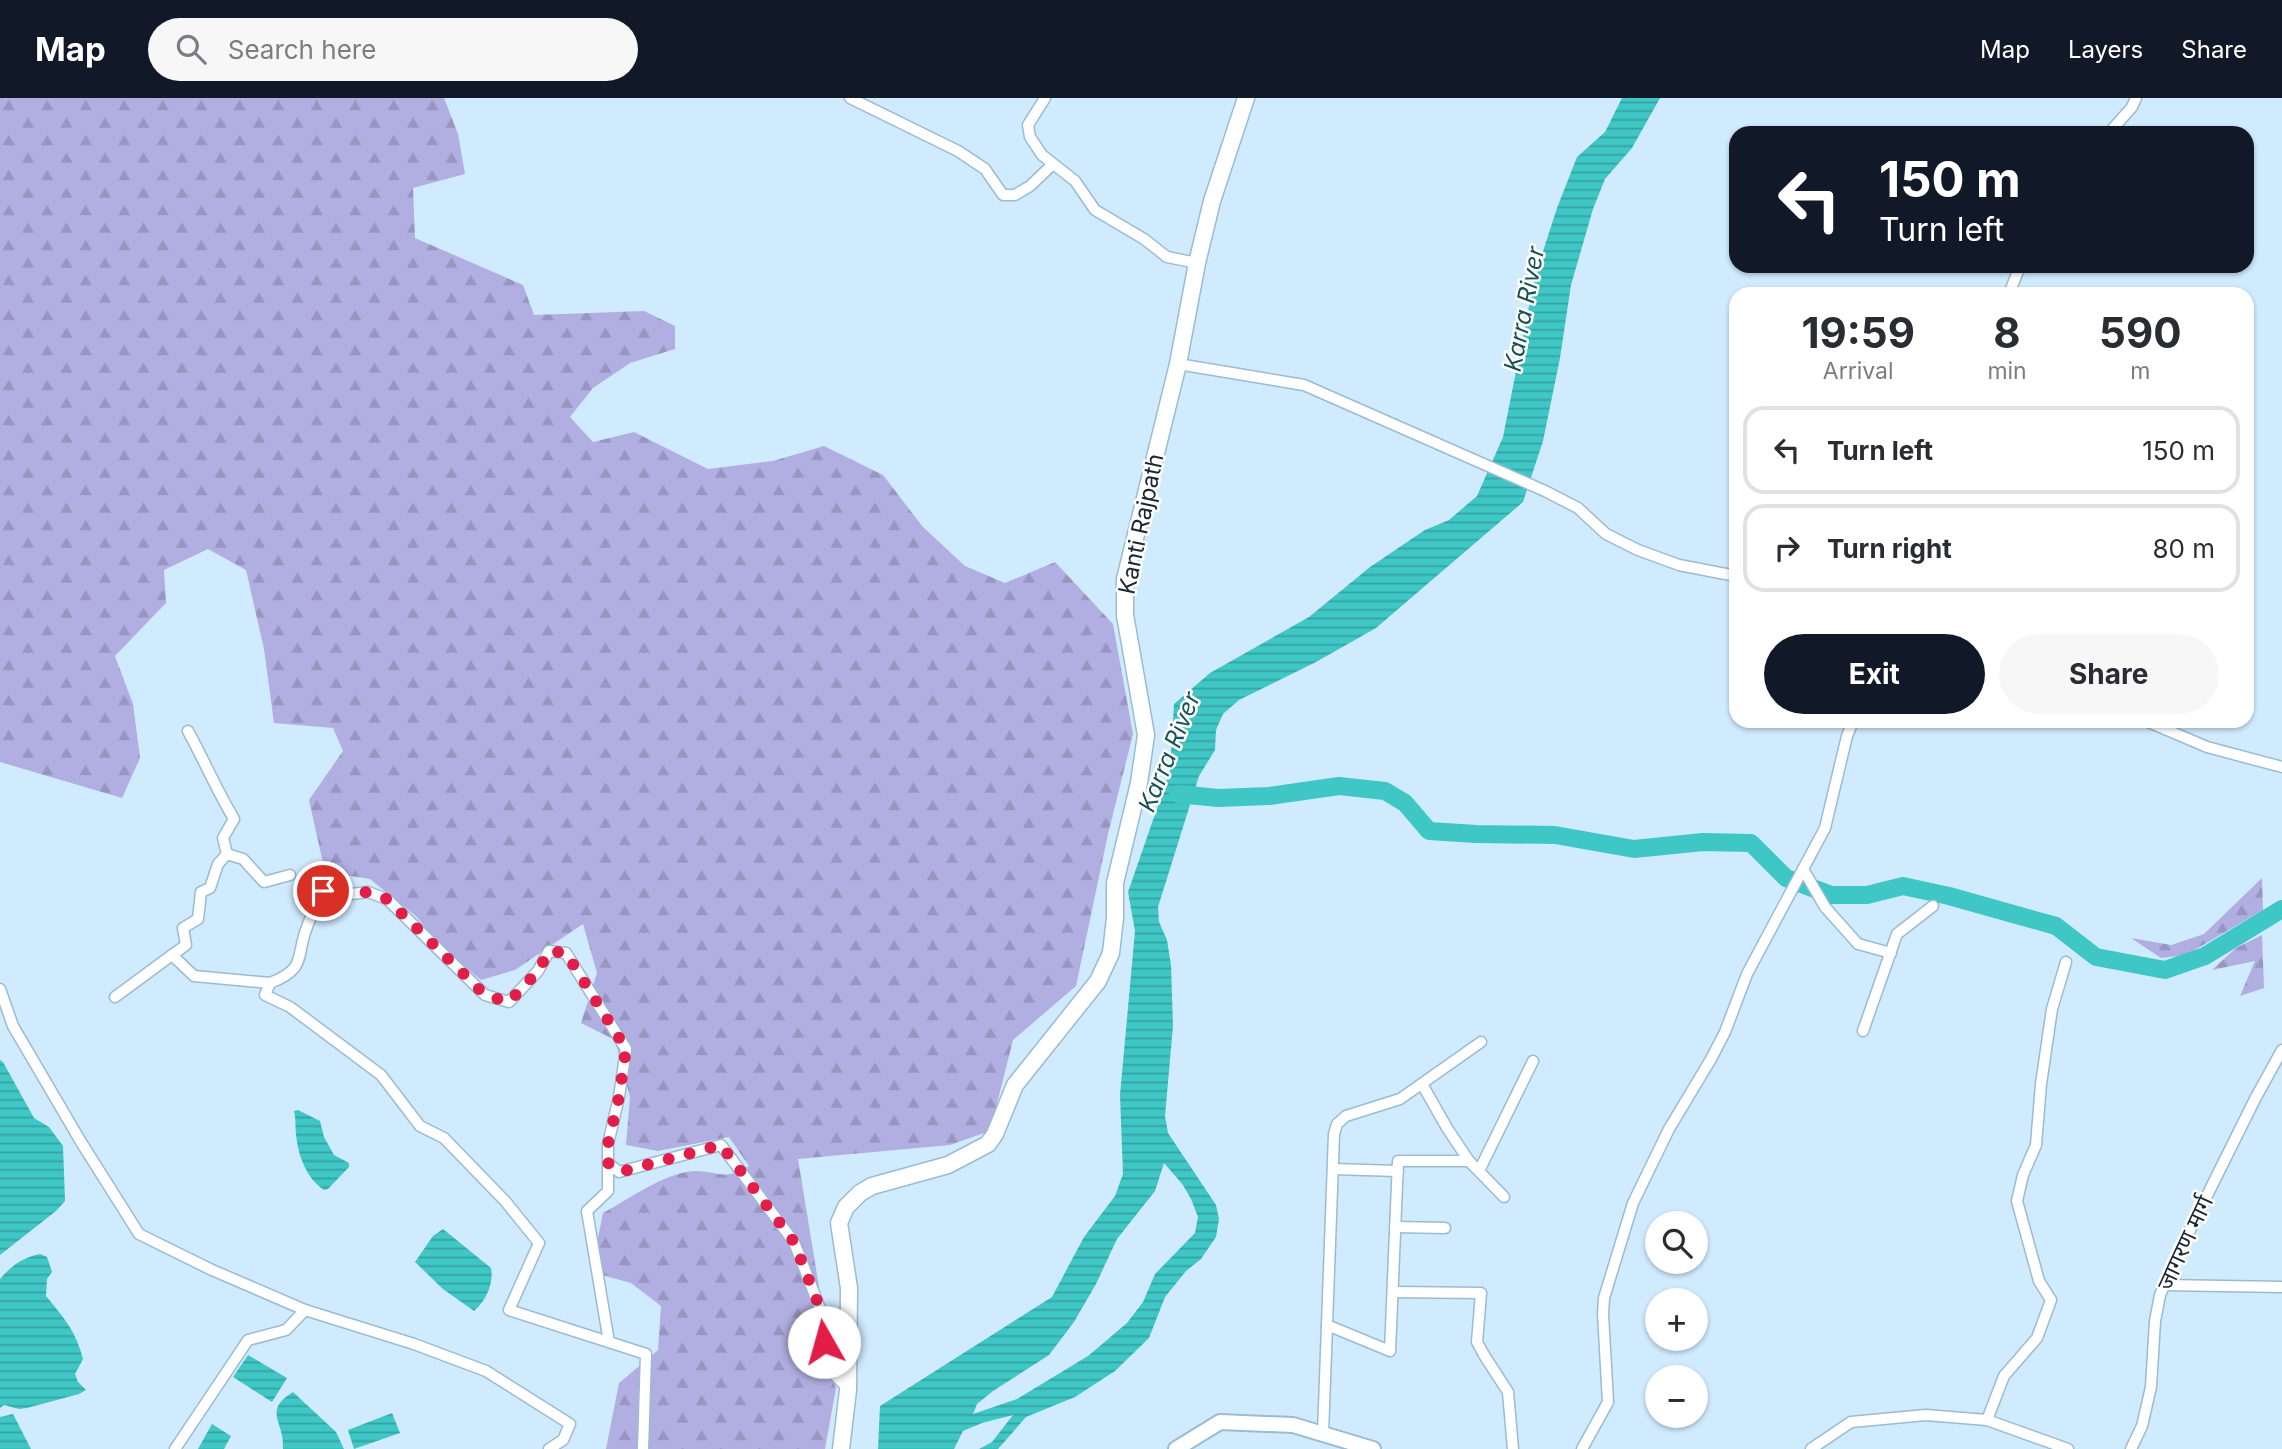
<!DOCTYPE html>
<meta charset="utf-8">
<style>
body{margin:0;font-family:Inter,"Noto Sans Devanagari",sans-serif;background:#f7f7f7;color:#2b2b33;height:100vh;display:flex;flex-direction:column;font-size:26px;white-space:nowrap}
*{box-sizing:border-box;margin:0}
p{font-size:23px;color:#7c7c81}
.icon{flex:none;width:38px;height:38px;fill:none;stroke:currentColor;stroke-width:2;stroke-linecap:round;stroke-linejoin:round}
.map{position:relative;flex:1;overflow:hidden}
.details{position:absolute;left:1729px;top:189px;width:525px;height:441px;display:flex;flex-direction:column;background:#fff;border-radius:21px;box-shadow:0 2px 5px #0004}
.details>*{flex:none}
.hud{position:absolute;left:1729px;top:28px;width:525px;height:147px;border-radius:21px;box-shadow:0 2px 5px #0004;background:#111827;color:#fff;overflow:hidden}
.fabs{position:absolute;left:1645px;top:1113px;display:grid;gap:14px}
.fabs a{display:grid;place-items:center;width:63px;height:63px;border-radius:50%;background:#fff;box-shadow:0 2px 5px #0004;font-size:35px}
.pin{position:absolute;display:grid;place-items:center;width:60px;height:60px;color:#fff;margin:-30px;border:4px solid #fff;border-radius:50%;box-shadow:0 2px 7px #0007}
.me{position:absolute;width:77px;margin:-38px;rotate:353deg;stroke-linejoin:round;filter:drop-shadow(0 0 5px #0008)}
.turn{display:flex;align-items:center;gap:24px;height:147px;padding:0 35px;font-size:32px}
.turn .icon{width:91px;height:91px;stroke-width:2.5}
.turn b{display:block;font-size:49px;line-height:60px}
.eta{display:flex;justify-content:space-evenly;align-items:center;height:119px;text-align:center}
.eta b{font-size:42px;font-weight:700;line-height:49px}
.primary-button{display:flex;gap:14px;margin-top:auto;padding:14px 35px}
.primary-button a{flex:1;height:80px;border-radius:42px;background:#111827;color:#fff;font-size:28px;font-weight:700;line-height:80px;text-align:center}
.primary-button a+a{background:#f7f7f7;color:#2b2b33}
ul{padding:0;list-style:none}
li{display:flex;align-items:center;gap:21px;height:88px;margin:0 14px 10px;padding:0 21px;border:4px solid #e1e1e2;border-radius:21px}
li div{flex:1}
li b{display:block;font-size:26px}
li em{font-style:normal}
header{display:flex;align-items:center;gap:42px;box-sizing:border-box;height:98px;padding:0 35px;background:#111827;color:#fff}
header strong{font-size:33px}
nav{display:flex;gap:38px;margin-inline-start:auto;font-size:24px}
.search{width:490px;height:63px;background:#f7f7f7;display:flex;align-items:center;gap:18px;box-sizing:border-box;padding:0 24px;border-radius:38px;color:#7c7c81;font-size:26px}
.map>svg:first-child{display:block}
.forest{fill:url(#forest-firs)}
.water{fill:url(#water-rules);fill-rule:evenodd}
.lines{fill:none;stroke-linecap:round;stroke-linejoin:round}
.river{stroke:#3fc7c6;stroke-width:18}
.street-casing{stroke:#9bbbd3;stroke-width:13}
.secondary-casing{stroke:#9bbbd3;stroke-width:18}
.primary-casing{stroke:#9bbbd3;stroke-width:19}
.street{stroke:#fff;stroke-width:10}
.secondary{stroke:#fff;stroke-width:14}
.primary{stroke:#fff;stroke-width:16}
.route{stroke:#e11d48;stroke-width:12;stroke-dasharray:0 21.6}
.labels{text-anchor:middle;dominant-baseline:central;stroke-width:5;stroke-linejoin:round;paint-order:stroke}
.street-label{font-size:23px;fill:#1a2630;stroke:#fff}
.water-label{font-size:24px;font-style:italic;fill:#195251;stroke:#fff}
</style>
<header>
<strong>Map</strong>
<div class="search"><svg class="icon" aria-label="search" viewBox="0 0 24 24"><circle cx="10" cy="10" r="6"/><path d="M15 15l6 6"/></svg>Search here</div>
<nav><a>Map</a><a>Layers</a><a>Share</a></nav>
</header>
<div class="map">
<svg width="2282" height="1351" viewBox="0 0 2282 1351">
<defs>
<pattern id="forest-firs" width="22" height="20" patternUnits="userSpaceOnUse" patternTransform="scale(1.75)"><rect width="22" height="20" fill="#b1afe1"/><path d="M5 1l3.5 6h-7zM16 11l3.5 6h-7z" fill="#9896c1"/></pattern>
<pattern id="water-rules" width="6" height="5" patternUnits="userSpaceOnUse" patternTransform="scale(1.75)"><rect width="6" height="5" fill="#3fc7c6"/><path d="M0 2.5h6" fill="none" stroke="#34a1a1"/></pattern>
</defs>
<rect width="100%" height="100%" fill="#d0eafe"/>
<g class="forest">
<path d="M 0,0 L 444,0 L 458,36 L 465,76 L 413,90 L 415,140 L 523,187 L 534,217 L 644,213 L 675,228 L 675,251 L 630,265 L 593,290 L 570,319 L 593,344 L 634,334 L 708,371 L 773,363 L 824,348 L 883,377 L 923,429 L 965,468 L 1005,485 L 1055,464 L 1113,526 L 1133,636 L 1108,736 L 1076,888 L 1013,942 L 990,1033 L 950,1047 L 798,1061 L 820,1195 L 814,1239 L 836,1290 L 825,1351 L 606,1351 L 619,1285 L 658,1252 L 661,1208 L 631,1185 L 591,1174 L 603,1115 C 629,1101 657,1080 686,1074 C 712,1069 723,1086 749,1068 L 729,1039 L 658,1053 L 626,1047 L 630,999 L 615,942 L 581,925 L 597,875 L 583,826 L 515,872 L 481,882 L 439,847 L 417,819 L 370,781 L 325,774 L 309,702 L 343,653 L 333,630 L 274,625 L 264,551 L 246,472 L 208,451 L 164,472 L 166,505 L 115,558 L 133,606 L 140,660 L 122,700 L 0,664 Z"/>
<polygon points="2262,780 2263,812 2186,857 2161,860 2131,840 2171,847 2204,836"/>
<polygon points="2262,837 2264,890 2240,898 2255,863 2212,872 2236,850"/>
</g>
<g class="water">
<path d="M 1622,0 L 1660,0 L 1632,50 L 1605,81 L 1593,111 L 1571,187 L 1560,260 L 1543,343 L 1523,404 L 1376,530 L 1316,564 L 1239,602 L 1223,616 L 1216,632 L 1215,652 L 1199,678 L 1158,809 L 1159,824 L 1167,842 L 1171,867 L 1173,928 L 1165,1018 L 1168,1035 L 1216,1107 L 1219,1121 L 1216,1139 L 1201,1161 L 1186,1173 L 1165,1199 L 1149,1240 L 1115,1273 L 1075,1299 L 1026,1319 L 998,1351 L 979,1351 L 992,1344 L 1013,1317 L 982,1325 L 963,1333 L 954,1351 L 878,1351 L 880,1308 L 1052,1199 L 1084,1139 L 1115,1098 L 1123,1076 L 1120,997 L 1135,833 L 1128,794 L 1170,673 L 1174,606 L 1210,575 L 1309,519 L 1370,469 L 1425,432 L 1449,422 L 1477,398 L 1503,339 L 1535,178 L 1557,110 L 1577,59 L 1605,34 ZM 1164,1065 L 1183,1087 L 1191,1101 L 1198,1119 L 1195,1135 L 1155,1176 L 1143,1204 L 1127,1225 L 1088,1258 L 1017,1301 L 973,1316 L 977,1306 L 993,1293 L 1049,1257 L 1074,1224 L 1096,1186 L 1117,1141 L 1155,1093 Z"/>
<polygon points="0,962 3,964 34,1020 49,1029 63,1048 65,1103 56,1113 0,1157"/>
<path d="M 298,1012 L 320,1023 L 324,1039 L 334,1057 L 349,1065 L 349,1069 L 328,1091 L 324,1092 C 306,1080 298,1057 296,1036 C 295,1028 296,1020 294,1013 Z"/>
<path d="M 443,1131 L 491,1170 C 494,1185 486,1203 474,1213 L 443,1191 L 415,1164 L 433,1138 Z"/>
<path d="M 40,1156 L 47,1159 L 52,1174 L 47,1181 L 46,1198 C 64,1220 76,1233 83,1261 L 75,1276 L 78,1284 L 86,1292 L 79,1296 L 27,1310 L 19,1311 L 4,1307 L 0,1310 L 0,1181 C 12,1167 22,1160 40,1156 Z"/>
<polygon points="248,1257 287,1280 272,1304 233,1279"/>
<path d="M 293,1294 L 336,1334 L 344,1351 L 283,1351 C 285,1323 262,1313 293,1294 Z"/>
<polygon points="392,1315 400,1335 354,1351 348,1332"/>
<polygon points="13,1316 31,1351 0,1351 0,1319"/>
<polygon points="212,1326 231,1338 224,1351 198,1351"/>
</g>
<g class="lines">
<polyline class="river" points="1178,696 1218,700 1269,698 1339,688 1385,693 1405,705 1429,733 1476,736 1555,737 1634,751 1703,744 1751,745 1786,780 1831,797 1867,797 1903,788 1949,798 2056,828 2096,859 2165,872 2205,858 2282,811"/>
<g class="street-casing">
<g id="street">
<polyline points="850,0 958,53 985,71 1003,97 1015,97 1030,88 1052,67"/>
<polyline points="1045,0 1028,27 1030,39 1042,57 1075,83 1095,112 1144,141 1167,159 1197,165"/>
<polyline points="2109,35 2132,9 2136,0"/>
<polyline points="2009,196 2020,168"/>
<polyline points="1178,266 1304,287 1545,393 1578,410 1606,436 1638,452 1679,467 1736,478"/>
<polyline points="2146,623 2207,649 2282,669"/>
<polyline points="227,756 243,761 264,784 290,777"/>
<polyline points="1803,771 1825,809 1858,846 1891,855"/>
<path d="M 172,857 L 186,847 L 183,830 L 198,821 L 201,794 L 210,790 L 218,766 L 227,756 L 223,740 L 234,721 C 217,693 204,662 188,633"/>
<path d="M 270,885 C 308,870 295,859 307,829 C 311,817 318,805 323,793 L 343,797 L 368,794 L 387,801 L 485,897 L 509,904 L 538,873 L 549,853 L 566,855 L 626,951 L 619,999 L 608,1046 L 608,1065 L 619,1074 L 721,1047 L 794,1144 L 825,1223 L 823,1264 L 848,1291"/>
<polyline points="0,891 13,928 81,1044 139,1136 212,1172 305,1212 414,1246 486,1273 570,1326 563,1342 549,1351"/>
<polyline points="115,899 172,857 194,878 270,885 265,897 290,909 381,977 420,1028 444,1040 505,1103 539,1145 509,1212 646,1256 643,1351"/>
<polyline points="1863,933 1897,836 1933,808"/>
<polyline points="1422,986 1447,1030 1469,1063 1504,1099"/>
<polyline points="608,1065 608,1093 587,1113 609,1244"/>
<polyline points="1333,1071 1398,1073"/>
<polyline points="1479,1073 1533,963"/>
<polyline points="1395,1129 1445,1130"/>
<polyline points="2164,1187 2282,1189"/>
<polyline points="1393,1194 1481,1195 1477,1244 1484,1257 1508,1294 1513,1351"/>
<polyline points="1327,1227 1390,1253 1398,1063 1469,1063"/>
<polyline points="1987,1322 2004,1278 2037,1240 2051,1202 2039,1183 2017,1103 2023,1077 2036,1047 2041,986 2052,911 2066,864"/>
<polyline points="1323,1336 1334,1036 1337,1026 1346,1018 1400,1001 1481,944"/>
<polyline points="175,1351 248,1242 286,1232 305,1212"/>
<polyline points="1582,1351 1608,1304 1603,1216 1604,1200 1633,1105 1669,1031 1711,961 1725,934 1747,876 1825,730 1847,638 1853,623"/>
<polyline points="1811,1351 1851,1324 1926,1317 1987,1322 2068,1351"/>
<polyline points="2131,1351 2142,1328 2151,1289 2155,1223 2160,1197 2179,1154 2255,1001 2282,952"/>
</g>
</g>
<g class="secondary-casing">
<polyline id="secondary" points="1176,1351 1220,1324 1293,1327 1373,1351"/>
</g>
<g class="primary-casing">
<polyline id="primary" points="841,1351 848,1292 849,1190 839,1125 846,1109 860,1095 872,1088 948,1067 988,1046 995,1036 1015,987 1098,883 1111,855 1115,820 1115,785 1139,685 1146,637 1125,517 1125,481 1178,266 1197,165 1212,103 1246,0"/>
</g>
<use href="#street" class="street"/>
<use href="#secondary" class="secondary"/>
<use href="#primary" class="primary"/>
</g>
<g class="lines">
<polyline class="route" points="323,793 343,797 368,794 387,801 485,897 509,904 538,873 549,853 566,855 626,951 619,999 608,1046 608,1065 620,1074 721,1047 794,1144 825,1223 824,1244"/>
</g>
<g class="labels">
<g class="street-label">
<text transform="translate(1141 426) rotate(-78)">Kanti Rajpath</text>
<text transform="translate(2185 1145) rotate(-65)">जागरण मार्ग</text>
</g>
<g class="water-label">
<text transform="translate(1524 211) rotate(-79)">Karra River</text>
<text transform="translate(1169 654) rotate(-68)">Karra River</text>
</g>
</g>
</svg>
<div class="fabs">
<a><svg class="icon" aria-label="search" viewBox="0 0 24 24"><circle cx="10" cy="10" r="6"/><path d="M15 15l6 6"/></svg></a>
<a>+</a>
<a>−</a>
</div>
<div class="pin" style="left:323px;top:793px;background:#d93025"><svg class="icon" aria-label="arrive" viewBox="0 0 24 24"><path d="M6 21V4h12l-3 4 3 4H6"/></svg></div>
<svg class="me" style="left:824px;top:1244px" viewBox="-20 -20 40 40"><circle r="19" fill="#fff"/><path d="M0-13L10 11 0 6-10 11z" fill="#e11d48"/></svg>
<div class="hud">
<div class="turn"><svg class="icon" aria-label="left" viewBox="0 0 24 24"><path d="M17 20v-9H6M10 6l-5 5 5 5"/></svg><div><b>150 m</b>Turn left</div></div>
</div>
<section class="details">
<div class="eta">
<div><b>19:59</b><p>Arrival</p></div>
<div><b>8</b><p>min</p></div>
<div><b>590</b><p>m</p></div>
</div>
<ul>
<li><svg class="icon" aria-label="left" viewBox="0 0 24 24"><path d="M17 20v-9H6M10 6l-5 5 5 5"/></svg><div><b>Turn left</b></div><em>150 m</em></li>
<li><svg class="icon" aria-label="right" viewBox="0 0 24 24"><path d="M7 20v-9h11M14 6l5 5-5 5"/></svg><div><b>Turn right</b></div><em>80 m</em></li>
</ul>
<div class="primary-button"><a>Exit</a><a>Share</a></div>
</section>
</div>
